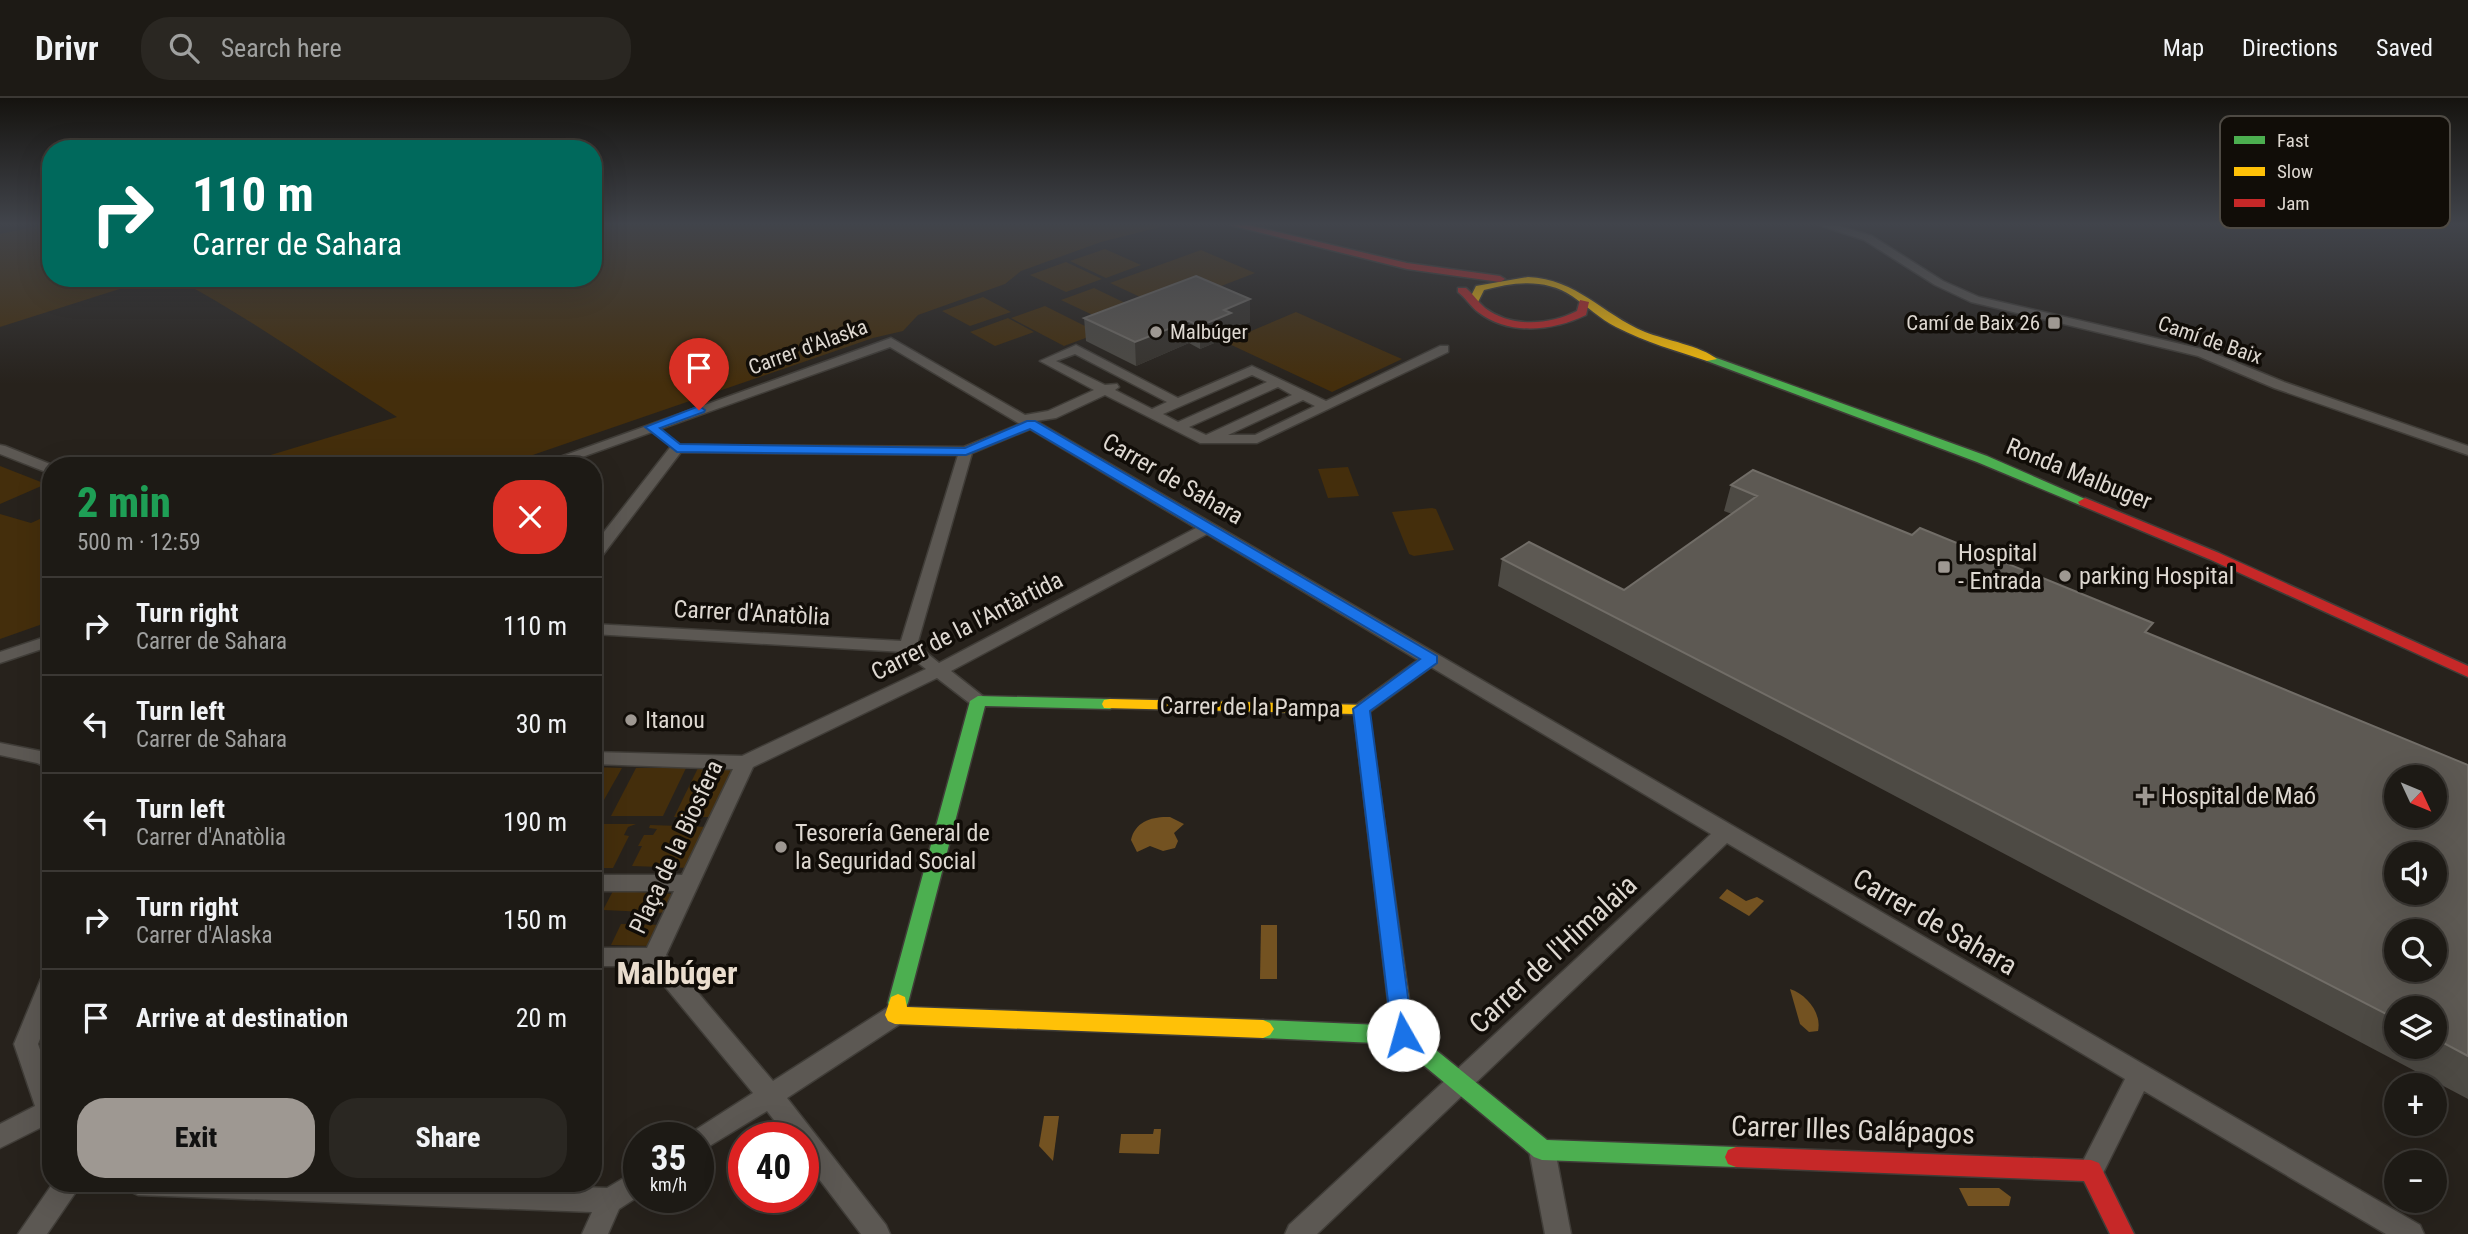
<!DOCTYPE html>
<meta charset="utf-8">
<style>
body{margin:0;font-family:"Roboto Condensed",sans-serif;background:#2a2722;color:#f1f3f6;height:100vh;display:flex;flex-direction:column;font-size:26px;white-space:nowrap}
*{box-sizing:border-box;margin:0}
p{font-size:23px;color:#a0a1a0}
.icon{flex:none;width:38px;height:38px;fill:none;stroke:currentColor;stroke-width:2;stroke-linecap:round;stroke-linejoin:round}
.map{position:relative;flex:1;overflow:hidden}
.details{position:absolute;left:42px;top:359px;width:560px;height:735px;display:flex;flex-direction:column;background:#1d1a15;border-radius:28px;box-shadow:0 7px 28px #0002,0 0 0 2px #3b3834}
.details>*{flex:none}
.banner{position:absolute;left:42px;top:42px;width:560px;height:147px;border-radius:28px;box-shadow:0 7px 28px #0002,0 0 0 2px #3b3834;background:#00695c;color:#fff;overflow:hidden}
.needle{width:46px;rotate:134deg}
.fabs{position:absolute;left:2384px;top:667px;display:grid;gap:14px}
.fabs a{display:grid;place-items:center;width:63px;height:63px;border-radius:50%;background:#1d1a15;box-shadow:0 7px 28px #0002,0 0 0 2px #3b3834;font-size:35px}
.speed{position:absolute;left:623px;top:1024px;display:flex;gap:14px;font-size:35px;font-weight:700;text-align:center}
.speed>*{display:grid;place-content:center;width:91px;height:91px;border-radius:50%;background:#1d1a15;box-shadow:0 7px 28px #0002,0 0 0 2px #3b3834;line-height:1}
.speed small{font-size:18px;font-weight:400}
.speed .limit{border:10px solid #d22;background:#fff;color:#111}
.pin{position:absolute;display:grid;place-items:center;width:60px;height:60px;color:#fff;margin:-72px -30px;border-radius:50% 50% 50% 0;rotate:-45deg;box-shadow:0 0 7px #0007}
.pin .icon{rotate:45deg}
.me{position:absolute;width:77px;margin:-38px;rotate:353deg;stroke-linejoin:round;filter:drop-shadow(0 0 5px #0008)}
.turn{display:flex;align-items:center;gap:24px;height:147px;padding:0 35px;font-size:32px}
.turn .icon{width:91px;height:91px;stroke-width:2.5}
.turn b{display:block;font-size:49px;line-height:60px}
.round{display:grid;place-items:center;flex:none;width:74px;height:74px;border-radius:28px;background:#2a2722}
.headline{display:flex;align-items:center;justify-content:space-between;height:119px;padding:0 35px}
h1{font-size:42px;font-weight:800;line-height:52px;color:#1e9e55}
.button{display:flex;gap:14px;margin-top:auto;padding:14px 35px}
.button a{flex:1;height:80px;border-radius:28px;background:#9e9892;color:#111;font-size:28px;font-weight:800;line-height:80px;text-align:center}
.button a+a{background:#2a2722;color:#f1f3f6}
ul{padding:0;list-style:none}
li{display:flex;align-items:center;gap:21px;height:98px;padding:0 35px;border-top:2px solid #3b3834}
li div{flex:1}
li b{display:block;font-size:26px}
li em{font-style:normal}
header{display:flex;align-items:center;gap:42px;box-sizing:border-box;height:98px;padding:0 35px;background:#1d1a15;border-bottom:2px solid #3b3834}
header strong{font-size:33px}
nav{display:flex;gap:38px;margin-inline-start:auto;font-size:24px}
.search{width:490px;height:63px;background:#2a2722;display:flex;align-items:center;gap:18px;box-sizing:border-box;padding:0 24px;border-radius:28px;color:#a0a1a0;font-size:26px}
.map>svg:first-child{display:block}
.green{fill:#442e0c}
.water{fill:#735221}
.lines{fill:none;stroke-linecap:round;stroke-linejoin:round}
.street-casing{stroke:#403d38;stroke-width:3}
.fast-casing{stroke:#403d38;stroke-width:3}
.slow-casing{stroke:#403d38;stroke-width:3}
.jam-casing{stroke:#403d38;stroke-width:3}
.street{fill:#5c5853;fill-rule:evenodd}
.fast{fill:#4caf50;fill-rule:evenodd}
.slow{fill:#ffc107;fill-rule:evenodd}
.jam{fill:#c62828;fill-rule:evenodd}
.wall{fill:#4d4a44;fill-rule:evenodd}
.shaded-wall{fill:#37332d}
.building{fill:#5d5953;stroke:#716d67;stroke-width:2;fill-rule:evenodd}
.route{fill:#1a73e8;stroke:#114b97;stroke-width:2}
.poi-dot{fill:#9e9892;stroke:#110d08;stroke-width:2.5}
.labels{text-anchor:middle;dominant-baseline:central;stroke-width:7;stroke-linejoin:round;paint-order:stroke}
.far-poi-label{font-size:21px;fill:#ded8d1;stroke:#110d08;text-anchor:end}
.far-street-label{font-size:21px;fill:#ded8d1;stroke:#110d08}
.street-label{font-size:24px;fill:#ded8d1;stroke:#110d08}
.poi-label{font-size:24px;fill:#ded8d1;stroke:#110d08;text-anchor:start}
.near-street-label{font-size:28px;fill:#ded8d1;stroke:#110d08}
.near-neighbourhood-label{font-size:32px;font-weight:bold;fill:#eaddce;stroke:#110d08}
.key{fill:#110d08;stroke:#4e4a44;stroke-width:2}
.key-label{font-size:19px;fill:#ded8d1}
</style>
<header>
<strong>Drivr</strong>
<div class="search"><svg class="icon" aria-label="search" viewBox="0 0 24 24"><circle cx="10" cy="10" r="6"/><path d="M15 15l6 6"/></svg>Search here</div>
<nav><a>Map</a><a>Directions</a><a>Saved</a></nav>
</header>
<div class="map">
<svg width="2468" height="1136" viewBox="0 0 2468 1136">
<rect width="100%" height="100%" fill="#27221c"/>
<g class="green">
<polygon points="42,127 51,127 51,180 154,180 0,229 0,136"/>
<path d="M 593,127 L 1168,127 L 1101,144 L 1021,173 L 1005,186 L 918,217 L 903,233 L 873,240 L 504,367 L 237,367 L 397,319 C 323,273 252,221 175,180 L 593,180 Z"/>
<polygon points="1105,151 1141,167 1106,180 1070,163"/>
<polygon points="1201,152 1255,175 1164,210 1110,185"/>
<polygon points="1066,164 1102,181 1066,194 1030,177"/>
<polygon points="1094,190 1148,216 1116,228 1061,202"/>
<polygon points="983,199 1011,214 970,228 942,213"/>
<polygon points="1045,208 1099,235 1064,248 1011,220"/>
<polygon points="1296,214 1395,258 1402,261 1332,294 1225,244"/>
<polygon points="1008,220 1034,234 995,248 970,234"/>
<polygon points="0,368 46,386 0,406"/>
<polygon points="1348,369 1359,398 1328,400 1318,371"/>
<polygon points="1432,410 1436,411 1454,452 1414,458 1409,456 1392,414"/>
<polygon points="0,416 31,425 51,416 51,523 0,541"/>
<polygon points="593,669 622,670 596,716 593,716"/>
<polygon points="636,670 686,670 663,718 611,718"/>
<polygon points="698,670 735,671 713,719 674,719"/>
<polygon points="593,726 636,726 628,729 624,737 629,738 613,770 593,770"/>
<polygon points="650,727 709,729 689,770 632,768 642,748 638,748 644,737 653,737 657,731 649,730"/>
<polygon points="613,793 678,796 668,815 603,812"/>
<polygon points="621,826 664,827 654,848 611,847"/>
</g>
<g class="water">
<path d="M 1170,719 L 1184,726 L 1174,735 L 1178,743 L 1175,750 L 1163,753 L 1150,748 L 1137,754 L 1131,742 C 1135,723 1153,718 1170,719 Z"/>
<polygon points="1727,791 1746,803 1757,799 1764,803 1749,818 1719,800"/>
<polygon points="1261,827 1277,827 1277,881 1260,881"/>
<path d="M 1790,891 C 1806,896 1822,915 1818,933 L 1809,934 L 1800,926 Z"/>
<polygon points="1044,1018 1059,1018 1053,1063 1039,1048"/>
<polygon points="1154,1031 1161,1031 1159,1056 1119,1055 1121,1036 1153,1036"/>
<polygon points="1959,1090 1999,1090 2011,1099 2009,1108 1968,1108"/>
</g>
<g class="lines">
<g class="street-casing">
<g id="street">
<polygon points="1819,127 1836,127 1872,138 1943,183 1979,199 2206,252 2284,284 2468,348 2468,357 2274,290 2198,258 1971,204 1935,187 1864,142"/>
<path d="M 891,240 L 1025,317 L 1048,313 L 1094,292 L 1040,263 L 1076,247 L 1178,300 L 1252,268 L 1326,303 L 1440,248 L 1448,248 L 1448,254 L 1257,345 L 1200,345 L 1105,297 L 1056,320 L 1036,323 L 2420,1127 L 2424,1136 L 2386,1136 L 2144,993 L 2100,1081 L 2091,1085 L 2082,1081 L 2078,1073 L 2125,981 L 1727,745 L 1317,1136 L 1285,1136 L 1289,1127 L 1711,736 L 1431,569 L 1368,615 L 1356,615 L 1353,611 L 1356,607 L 1418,562 L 1207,436 L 951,573 L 984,599 L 987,603 L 984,607 L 972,607 L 937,580 L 753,669 L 666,857 L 773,983 L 887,910 L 895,907 L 903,910 L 907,917 L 903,924 L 787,1000 L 886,1127 L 890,1136 L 861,1136 L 803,1060 L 803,1040 L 788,1040 L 767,1013 L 698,1055 L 698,1040 L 687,1040 L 689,1036 L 753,995 L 648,868 L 593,868 L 593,850 L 647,850 L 674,793 L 593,793 L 593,777 L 682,777 L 733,671 L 593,666 L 593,654 L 742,658 L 926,571 L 904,554 L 593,536 L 593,526 L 901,543 L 958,357 L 681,354 L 599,462 L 593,464 L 593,448 L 672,347 L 964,349 L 1020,326 L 890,249 L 557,368 L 535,368 ZM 1075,256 L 1167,304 L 1152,311 L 1115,292 L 1119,289 L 1117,286 L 1105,287 L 1056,263 ZM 1252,277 L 1267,284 L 1178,324 L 1163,316 ZM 1278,289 L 1292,297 L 1206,337 L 1189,329 ZM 1303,302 L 1315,308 L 1255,337 L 1228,337 ZM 1030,331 L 1196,430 L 939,565 L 917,547 L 972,355 Z"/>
<polygon points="0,347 5,348 55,368 51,368 51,375 46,374 0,356"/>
<polygon points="51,537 51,548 0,565 0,554"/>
<polygon points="0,645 50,655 51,671 37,665 0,657"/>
<polygon points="51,874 51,913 38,946 51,983 51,1031 44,1028 0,1050 0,1026 35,1008 14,946 40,883 43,877"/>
<polygon points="1542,1041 1551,1044 1555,1052 1571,1136 1545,1136 1529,1052 1533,1044"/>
<polygon points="639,1071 639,1098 619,1111 608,1136 582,1136 592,1114 138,1097 129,1093 125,1085 476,1085 607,1090"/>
<polygon points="53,1085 82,1085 47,1136 18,1136"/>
</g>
</g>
<g class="fast-casing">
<g id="fast">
<polygon points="1711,258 1987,358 2092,404 2090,407 2080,407 1977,364 1707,263 1705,261"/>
<polygon points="978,598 1110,601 1118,606 1110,611 985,608 908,905 905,911 898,914 891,911 888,905 970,603"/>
<polygon points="1263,922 1403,928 1410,931 1547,1042 1736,1049 1744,1052 1747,1059 1744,1066 1736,1069 1542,1062 1534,1059 1398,946 1263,940 1256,937 1252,931 1256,925"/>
</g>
</g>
<g class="slow-casing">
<g id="slow">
<path d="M 1528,179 C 1577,181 1602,216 1645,234 C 1665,242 1701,248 1717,261 L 1707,263 C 1677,253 1645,244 1616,229 C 1600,221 1587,208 1572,198 C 1545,180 1514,184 1484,192 L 1478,204 L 1469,202 L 1476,188 Z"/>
<polygon points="1110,601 1368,607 1414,937 1410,943 1403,946 1396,943 1392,937 1354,616 1104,610 1102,606 1104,602"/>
<polygon points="898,896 905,899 907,909 1263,922 1270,925 1274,931 1270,937 1263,940 895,926 888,923 885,917 891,899"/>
</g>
</g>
<g class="jam-casing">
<g id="jam">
<polygon points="1230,127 1248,127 1407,165 1500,178 1505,181 1500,184 1407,171"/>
<path d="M 1458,190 L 1466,190 C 1473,196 1478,204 1485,210 C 1512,230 1549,227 1577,213 L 1580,202 L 1589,204 L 1586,217 C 1553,233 1509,238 1478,214 C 1471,209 1466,200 1458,194 Z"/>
<polygon points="2085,400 2219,455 2468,568 2468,579 2209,461 2080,407 2078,404"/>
<polygon points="1736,1049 2091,1062 2099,1065 2134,1136 2110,1136 2084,1083 1736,1069 1728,1066 1725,1059 1728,1052"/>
</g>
</g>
<use href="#street" class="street"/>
<use href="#fast" class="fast"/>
<use href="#slow" class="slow"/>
<use href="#jam" class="jam"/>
</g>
<g class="wall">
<polygon points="1084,220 1250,224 1231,232 1231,238 1200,251 1189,245 1136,268 1086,243"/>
<path d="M 1731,387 L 2148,535 L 2468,667 L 2468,1001 L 1498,488 L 1502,461 L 1624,492 L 1732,416 L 1724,413 ZM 2396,910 L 2434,910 L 2434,948 L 2396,948 Z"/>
</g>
<g class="shaded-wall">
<polygon points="1250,201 1250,224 1231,232 1231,238 1200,251 1200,228 1224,212"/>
<polygon points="1189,223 1189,245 1136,268 1135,244"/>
</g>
<g class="building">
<polygon points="1196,178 1250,201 1224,212 1231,215 1200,228 1189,223 1135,244 1084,220"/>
<path d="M 1753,372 L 1912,437 L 1920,430 L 2153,525 L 2145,534 L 2468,667 L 2468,958 L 2434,940 L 2434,910 L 2396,910 L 2396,921 L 1502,461 L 1529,444 L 1624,492 L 1757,398 L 1731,387 ZM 2396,679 L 2434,679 L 2434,718 L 2396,718 ZM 2396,756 L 2434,756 L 2434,794 L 2396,794 ZM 2396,833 L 2434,833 L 2434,872 L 2396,872 Z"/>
</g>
<linearGradient id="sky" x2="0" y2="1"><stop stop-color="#15130f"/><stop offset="0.44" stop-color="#41444b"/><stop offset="1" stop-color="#41444b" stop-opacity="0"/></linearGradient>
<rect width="2468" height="286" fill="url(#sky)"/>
<polygon class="route" points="699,308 705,312 704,314 660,330 680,346 965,350 1027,323 1035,323 1437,558 1437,565 1370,613 1413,937 1410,943 1403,946 1395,943 1392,937 1353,611 1420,561 1030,331 966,357 677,354 645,329"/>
<g class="poi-dot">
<rect x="2047" y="218" width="14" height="14" rx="3.5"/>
<circle cx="1156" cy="234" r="7"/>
<rect x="1937" y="462" width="14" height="14" rx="3.5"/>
<circle cx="2065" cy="478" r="7"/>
<circle cx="631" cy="622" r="7"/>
<path d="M2141.5 687.5h7v7h7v7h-7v7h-7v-7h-7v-7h7z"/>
<circle cx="781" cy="749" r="7"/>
</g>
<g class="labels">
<g class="far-poi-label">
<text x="2040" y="225">Camí de Baix 26</text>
<text x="1170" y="234" text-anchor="start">Malbúger</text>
</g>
<g class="far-street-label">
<text transform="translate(2210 242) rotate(19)">Camí de Baix</text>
<text transform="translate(808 249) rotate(-20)">Carrer d'Alaska</text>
</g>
<g class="street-label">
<text transform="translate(2079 376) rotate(22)">Ronda Malbuger</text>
<text transform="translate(1173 381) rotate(30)">Carrer de Sahara</text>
<text transform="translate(752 515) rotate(3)">Carrer d'Anatòlia</text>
<text transform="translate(967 528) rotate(-27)">Carrer de la l'Antàrtida</text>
<text transform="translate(1250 609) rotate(1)">Carrer de la Pampa</text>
<text transform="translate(676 749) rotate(-65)">Plaça de la Biosfera</text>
</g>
<g class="poi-label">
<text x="1958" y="455">Hospital<tspan x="1958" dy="28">- Entrada</tspan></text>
<text x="2079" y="478">parking Hospital</text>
<text x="645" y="622">Itanou</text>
<text x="2161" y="698">Hospital de Maó</text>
<text x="795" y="735">Tesorería General de<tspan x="795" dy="28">la Seguridad Social</tspan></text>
</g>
<g class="near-street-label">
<text transform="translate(1935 824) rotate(30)">Carrer de Sahara</text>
<text transform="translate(1553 856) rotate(-43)">Carrer de l'Himalaia</text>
<text transform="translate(1853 1032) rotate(2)">Carrer Illes Galápagos</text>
</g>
<g class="near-neighbourhood-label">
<text x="677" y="875">Malbúger</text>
</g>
</g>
<rect x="2220" y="18" width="230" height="112" rx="10" class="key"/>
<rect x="2234" y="38" width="31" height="8" fill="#4caf50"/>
<rect x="2234" y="69" width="31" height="9" fill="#ffc107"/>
<rect x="2234" y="101" width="31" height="8" fill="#c62828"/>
<g class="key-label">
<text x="2277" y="49">Fast</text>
<text x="2277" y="80">Slow</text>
<text x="2277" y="112">Jam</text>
</g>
</svg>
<div class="fabs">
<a><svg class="needle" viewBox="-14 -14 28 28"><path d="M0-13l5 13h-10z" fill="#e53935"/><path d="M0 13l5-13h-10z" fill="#a0a1a0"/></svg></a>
<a><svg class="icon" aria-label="sound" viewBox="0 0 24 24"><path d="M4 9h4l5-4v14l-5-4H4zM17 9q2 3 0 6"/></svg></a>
<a><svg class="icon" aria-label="search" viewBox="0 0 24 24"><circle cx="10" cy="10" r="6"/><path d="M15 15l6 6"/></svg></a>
<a><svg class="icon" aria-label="layers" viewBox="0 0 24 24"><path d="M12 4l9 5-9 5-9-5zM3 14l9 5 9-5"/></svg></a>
<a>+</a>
<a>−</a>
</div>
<div class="speed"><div>35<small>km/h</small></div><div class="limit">40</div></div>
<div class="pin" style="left:699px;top:312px;background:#d93025"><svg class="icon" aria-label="arrive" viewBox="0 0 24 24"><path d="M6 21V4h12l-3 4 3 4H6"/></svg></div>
<svg class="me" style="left:1403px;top:937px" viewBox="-20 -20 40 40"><circle r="19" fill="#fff"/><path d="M0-13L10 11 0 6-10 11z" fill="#1a73e8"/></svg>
<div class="banner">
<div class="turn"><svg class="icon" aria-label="right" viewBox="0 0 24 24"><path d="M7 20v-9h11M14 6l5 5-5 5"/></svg><div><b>110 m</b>Carrer de Sahara</div></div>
</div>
<section class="details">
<div class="headline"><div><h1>2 min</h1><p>500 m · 12:59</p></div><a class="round" style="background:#d93025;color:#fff"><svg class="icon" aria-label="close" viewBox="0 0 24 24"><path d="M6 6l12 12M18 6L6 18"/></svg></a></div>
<ul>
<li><svg class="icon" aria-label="right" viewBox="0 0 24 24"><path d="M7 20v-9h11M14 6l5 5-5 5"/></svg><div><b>Turn right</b><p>Carrer de Sahara</p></div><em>110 m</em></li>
<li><svg class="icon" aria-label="left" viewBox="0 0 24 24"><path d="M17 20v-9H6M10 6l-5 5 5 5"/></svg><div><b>Turn left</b><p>Carrer de Sahara</p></div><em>30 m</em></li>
<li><svg class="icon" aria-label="left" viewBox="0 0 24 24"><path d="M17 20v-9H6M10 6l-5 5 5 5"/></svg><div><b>Turn left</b><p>Carrer d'Anatòlia</p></div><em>190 m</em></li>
<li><svg class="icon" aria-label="right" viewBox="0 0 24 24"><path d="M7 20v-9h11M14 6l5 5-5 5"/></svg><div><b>Turn right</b><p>Carrer d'Alaska</p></div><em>150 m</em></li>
<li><svg class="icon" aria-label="arrive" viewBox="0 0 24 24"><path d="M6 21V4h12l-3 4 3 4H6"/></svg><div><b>Arrive at destination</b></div><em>20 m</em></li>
</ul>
<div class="button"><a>Exit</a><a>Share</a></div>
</section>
</div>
